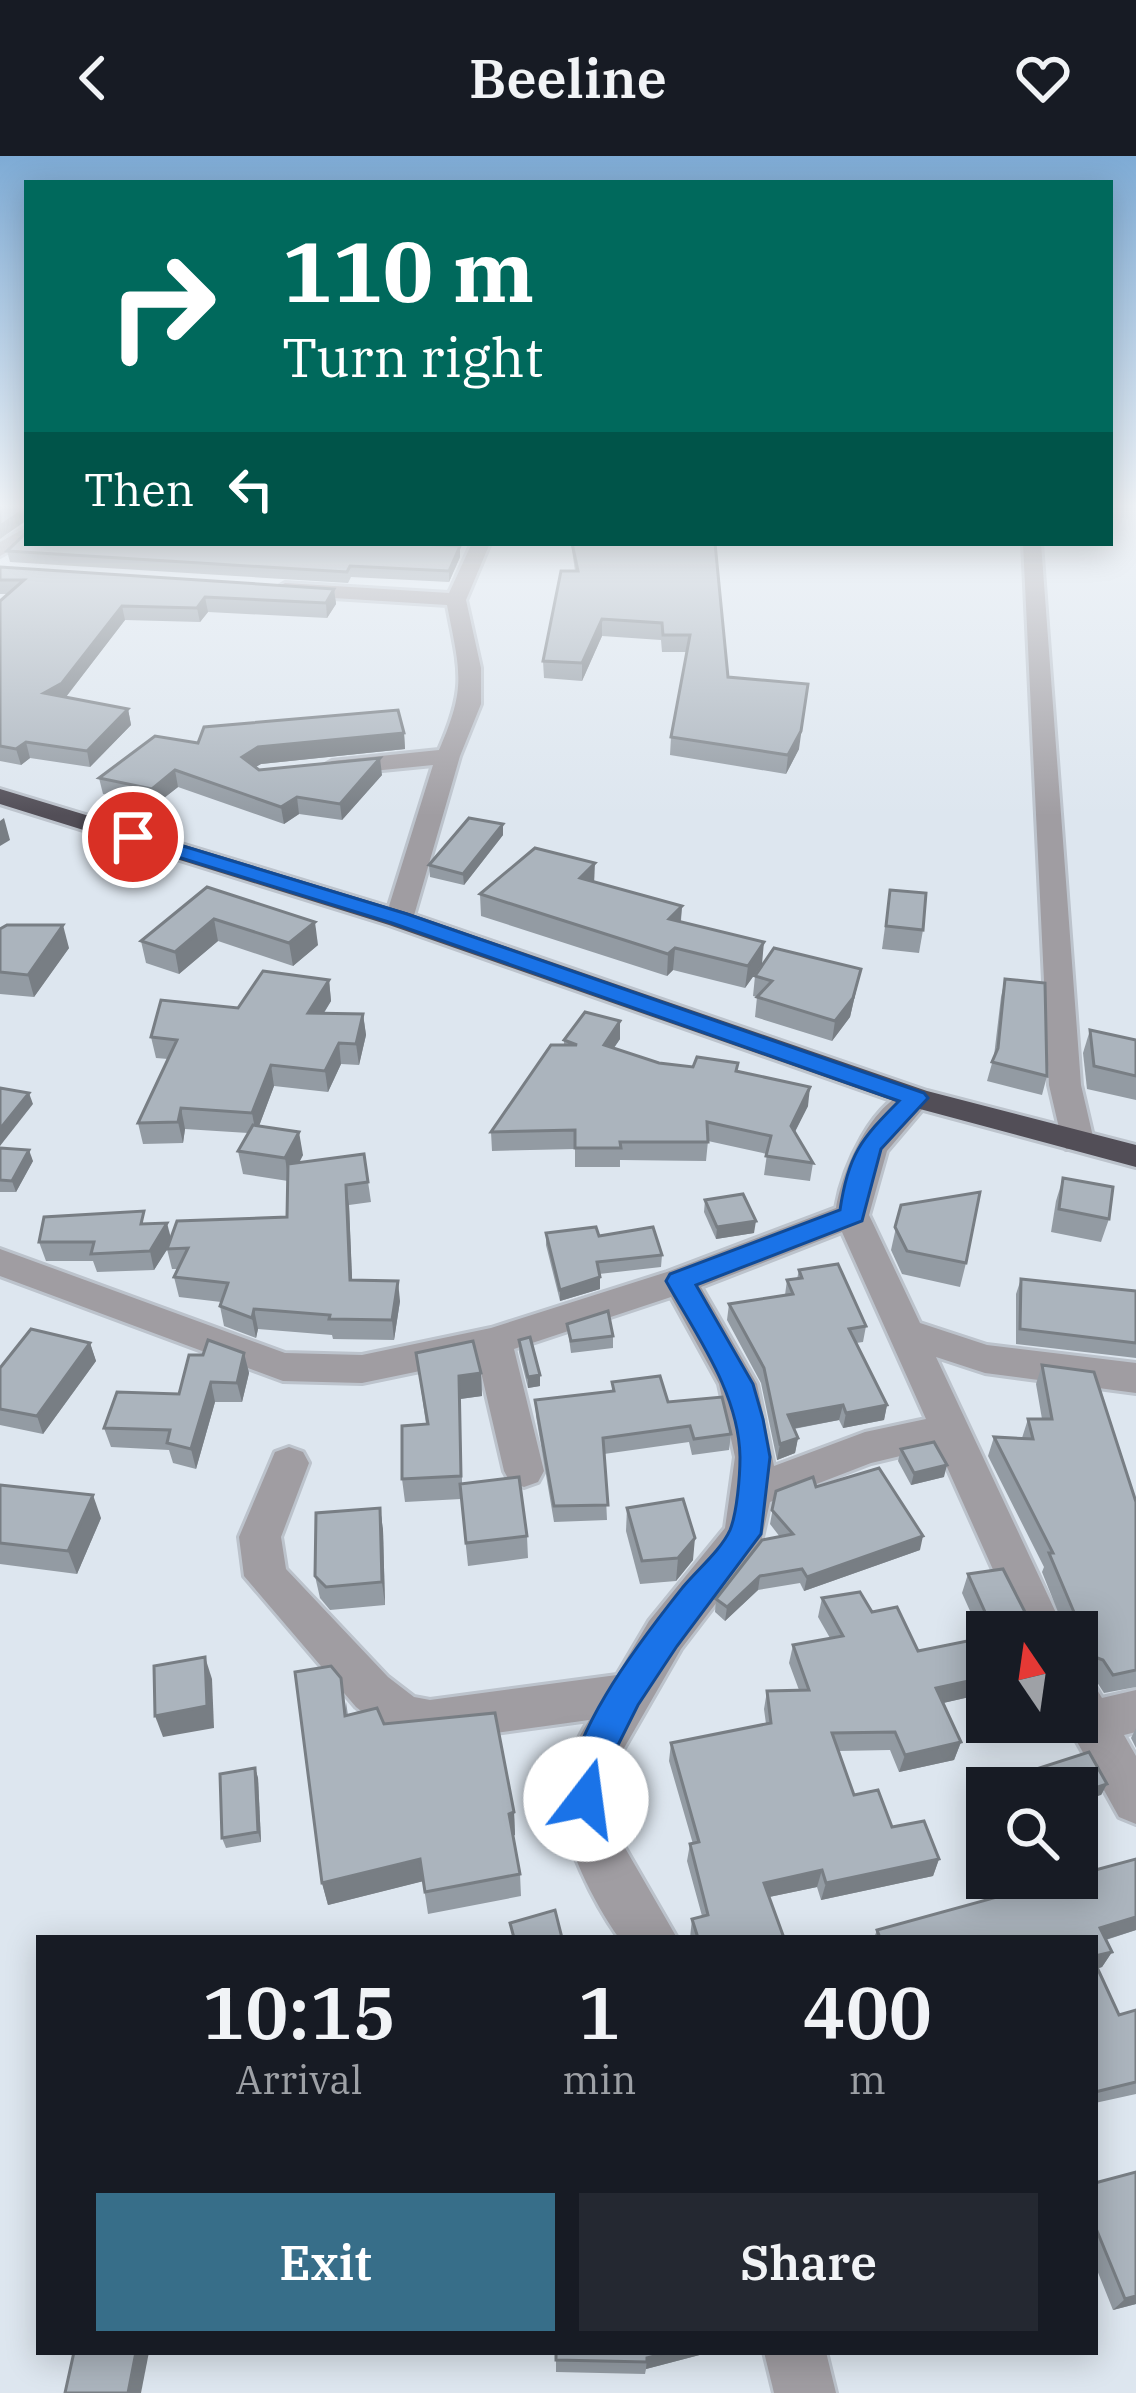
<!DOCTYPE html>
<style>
body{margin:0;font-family:"IBM Plex Serif",serif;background:#242831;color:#f1f3f6;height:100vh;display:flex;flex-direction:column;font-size:45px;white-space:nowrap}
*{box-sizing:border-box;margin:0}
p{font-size:39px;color:#9ea1a6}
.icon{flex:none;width:66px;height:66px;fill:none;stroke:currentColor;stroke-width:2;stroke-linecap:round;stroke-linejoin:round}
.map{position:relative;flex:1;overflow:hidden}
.side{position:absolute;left:36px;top:1779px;width:1062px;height:420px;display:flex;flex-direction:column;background:#171b24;border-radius:0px;box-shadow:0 6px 30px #0003}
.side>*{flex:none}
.hud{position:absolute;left:24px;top:24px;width:1089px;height:366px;border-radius:0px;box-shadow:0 6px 30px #0003;background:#00695c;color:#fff;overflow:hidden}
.needle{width:78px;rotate:347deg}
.buttons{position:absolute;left:966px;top:1455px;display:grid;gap:24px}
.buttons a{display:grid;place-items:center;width:132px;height:132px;border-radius:0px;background:#171b24;box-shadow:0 6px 30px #0003;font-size:60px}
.pin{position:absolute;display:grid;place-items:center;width:102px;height:102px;color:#fff;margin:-51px;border:6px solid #fff;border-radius:50%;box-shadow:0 3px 12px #0007}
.me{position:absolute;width:132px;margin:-66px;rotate:15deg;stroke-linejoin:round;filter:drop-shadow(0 0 9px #0008)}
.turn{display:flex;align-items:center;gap:42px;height:252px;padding:0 60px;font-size:54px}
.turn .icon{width:156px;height:156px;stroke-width:2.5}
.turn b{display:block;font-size:84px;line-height:102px}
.then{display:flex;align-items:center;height:114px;padding:0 60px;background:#0003;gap:24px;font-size:45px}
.eta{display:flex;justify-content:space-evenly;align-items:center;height:204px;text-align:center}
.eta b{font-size:72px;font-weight:600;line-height:84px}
.button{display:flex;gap:24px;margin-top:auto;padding:24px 60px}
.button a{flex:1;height:138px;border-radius:0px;background:#376e89;color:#fff;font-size:48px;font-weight:600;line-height:138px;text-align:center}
.button a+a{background:#242831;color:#f1f3f6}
header{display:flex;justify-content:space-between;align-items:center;height:156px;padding:0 60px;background:#171b24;font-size:54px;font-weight:600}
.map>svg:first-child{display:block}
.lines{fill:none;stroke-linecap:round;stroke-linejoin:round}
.minor-casing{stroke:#bcc3cc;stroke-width:6}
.highway-casing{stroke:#bcc3cc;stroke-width:6}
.minor{fill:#a09da2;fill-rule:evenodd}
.highway{fill:#524e57;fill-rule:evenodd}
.wall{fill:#939ba3}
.shaded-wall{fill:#787e84}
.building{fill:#abb4bd;stroke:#787e84;stroke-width:3}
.route{fill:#1a73e8;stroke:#114b97;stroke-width:3}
</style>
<header><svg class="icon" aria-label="back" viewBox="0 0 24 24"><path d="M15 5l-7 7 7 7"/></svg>Beeline<svg class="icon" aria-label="heart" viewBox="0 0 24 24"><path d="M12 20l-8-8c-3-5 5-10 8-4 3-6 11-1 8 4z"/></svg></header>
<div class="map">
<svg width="1136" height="2237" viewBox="0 0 1136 2237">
<rect width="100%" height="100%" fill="#dde6ef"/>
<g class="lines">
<g class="minor-casing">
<g id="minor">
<polygon points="27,371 27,385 0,400 0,386"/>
<path d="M 472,387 L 490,387 L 466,444 L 481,512 L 481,548 L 460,600 L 413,763 L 399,771 L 385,763 L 433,609 L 332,619 L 320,612 L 332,605 L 439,594 C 467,530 460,516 447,449 L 285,439 L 275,433 L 285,427 L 449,437 Z"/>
<polygon points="1023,387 1041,387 1081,929 1094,985 1090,993 1066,993 1062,985 1049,929"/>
<path d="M 916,932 L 932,942 L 887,995 L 869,1059 L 920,1167 L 987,1189 L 1136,1207 L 1136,1237 L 985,1217 L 936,1201 L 1065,1476 L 1021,1476 L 938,1291 L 871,1307 L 770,1346 L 760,1390 L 681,1493 L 616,1606 L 610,1643 L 621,1685 L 677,1782 L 619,1782 C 594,1747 563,1687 562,1643 C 561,1615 575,1587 589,1564 L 430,1586 L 388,1576 L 356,1551 L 244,1420 L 239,1381 L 275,1296 L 289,1291 L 303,1296 L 309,1307 L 281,1381 L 286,1413 L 388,1521 L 414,1541 L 430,1544 L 617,1519 L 649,1465 L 725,1372 L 735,1301 L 719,1228 L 671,1141 L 514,1193 L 544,1315 L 538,1326 L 524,1331 L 510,1326 L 504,1315 L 478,1203 L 362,1227 L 283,1225 L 0,1120 L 0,1093 L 285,1197 L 362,1199 L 491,1172 L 667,1116 L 836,1052 C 843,1012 872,943 916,932 ZM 842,1076 L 926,1263 L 865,1276 L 774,1310 L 757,1228 L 701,1131 Z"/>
<polygon points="1077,1521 1093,1527 1102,1542 1136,1534 1136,1576 1124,1579 1136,1600 1136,1668 1119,1661 1066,1566 1077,1566"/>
<polygon points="764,2196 826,2196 836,2237 774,2237"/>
</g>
</g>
<g class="highway-casing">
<polygon id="highway" points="0,633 409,757 927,935 1136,989 1136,1011 905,949 389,769 0,648"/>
</g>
<use href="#minor" class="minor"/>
<use href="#highway" class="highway"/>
</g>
<g class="wall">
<polygon points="571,387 715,387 728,521 799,593 786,618 670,599 671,581 687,496 662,496 661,484 602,480 582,525 544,522 543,505 575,415"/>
<polygon points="460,390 460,401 449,426 351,421 348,427 10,406 7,395"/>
<polygon points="0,411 334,433 336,448 327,462 208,456 200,466 125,464 66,541 128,553 131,569 90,611 30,602 21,609 0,605 0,445 8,438 0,438"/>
<polygon points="404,577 405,593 261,608 255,611 259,614 382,619 342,664 299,658 284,668 178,631 155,649 103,638 99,622 198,587"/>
<polygon points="503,668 503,679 464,729 430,721 429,709"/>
<polygon points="594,726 682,750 681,765 762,808 745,832 673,814 667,820 481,760 480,738"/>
<polygon points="207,731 318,789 293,810 218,785 179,818 146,807 141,785"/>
<polygon points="890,734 923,774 919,797 882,793"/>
<polygon points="0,773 69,792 34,841 0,838"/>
<polygon points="861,813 850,861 832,885 755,861 757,841 753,840 755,820"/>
<polygon points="1005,823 1047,920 1042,939 987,925 994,900 1001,841"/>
<polygon points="329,824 331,845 324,857 363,858 366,879 359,909 341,908 328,936 274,930 259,970 303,999 299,1007 364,998 371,1046 349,1049 352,1124 400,1145 394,1184 333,1183 332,1179 258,1173 256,1182 224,1170 220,1150 221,1146 179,1141 174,1121 178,1113 172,1113 167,1093 154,1114 97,1116 93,1105 46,1105 39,1086 147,1068 171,1082 287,1061 288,1025 243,1018 238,995 248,977 185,973 183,987 143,988 138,967 168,903 156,902 151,881 238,852"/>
<polygon points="620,865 620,883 614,892 659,907 737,915 808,950 795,976 813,1007 810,1025 764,1019 767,998 708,985 706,1005 620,1004 620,1011 575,1011 575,993 492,995 491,976 564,889 564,884"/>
<polygon points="1090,874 1136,884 1136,944 1087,933 1083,897"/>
<polygon points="0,992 33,1005 16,1036 0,1036"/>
<polygon points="1063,1022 1109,1063 1101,1086 1051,1076 1056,1045"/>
<polygon points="705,1044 754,1077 716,1083 704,1056"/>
<polygon points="901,1049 966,1107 960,1131 902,1118 891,1094"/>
<polygon points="546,1077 599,1080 662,1099 661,1111 599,1118 600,1133 560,1145 546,1089"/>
<polygon points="799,1114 866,1170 863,1186 856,1187 887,1249 884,1264 843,1272 839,1264 794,1273 798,1282 795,1297 777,1304 761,1227 727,1164 729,1148 785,1139 787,1124 797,1123"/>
<polygon points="1021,1123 1136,1135 1136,1202 1016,1188 1016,1138"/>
<polygon points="567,1168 613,1180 613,1192 571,1197"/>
<polygon points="519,1184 540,1219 540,1230 528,1232 519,1196"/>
<polygon points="90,1187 96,1205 43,1278 0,1269 0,1212"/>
<polygon points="244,1197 249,1217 242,1246 215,1246 196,1313 173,1307 169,1294 111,1291 104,1272 179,1238"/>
<polygon points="416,1197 481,1217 482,1240 460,1243 462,1327 527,1380 528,1402 468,1410 461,1343 405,1346 402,1323 426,1268"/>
<polygon points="1042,1209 1136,1346 1136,1531 1104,1537 1095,1523 1077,1517 1077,1476 987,1476 987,1537 943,1547 961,1586 954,1604 899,1616 890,1594 838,1595 854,1639 892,1671 939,1703 933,1720 821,1744 817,1731 769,1741 784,1782 690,1782 692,1763 702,1760 687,1705 690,1688 693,1688 669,1605 671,1587 766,1568 764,1553 767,1535 799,1534 789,1507 793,1489 830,1482 818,1461 822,1442 872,1456 918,1495 982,1482 962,1437 968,1418 1028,1462 1060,1461 1042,1416 1044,1411 988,1300 994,1281 1022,1282 1028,1263 1042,1263 1036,1228"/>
<polygon points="612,1226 668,1246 731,1278 729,1294 692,1299 689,1286 604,1298 607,1364 554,1366 536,1260 535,1244 612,1235"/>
<polygon points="901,1293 944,1321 911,1329 898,1305"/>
<polygon points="0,1329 101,1362 77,1418 0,1408"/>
<polygon points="816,1331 920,1394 804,1435 800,1427 758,1434 725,1465 715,1456 716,1443 780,1381 770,1368 776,1335"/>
<polygon points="380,1352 383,1374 385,1449 330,1454 320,1442 315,1420"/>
<polygon points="627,1352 693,1404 676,1425 640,1428 626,1375"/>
<polygon points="346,1546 348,1559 384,1568 514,1656 515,1679 513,1680 520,1718 521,1740 428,1758 423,1725 328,1749 322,1727"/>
<polygon points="1136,1572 1136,1592 1131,1582"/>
<polygon points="255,1612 258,1622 261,1686 226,1692 222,1682"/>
<polygon points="1036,1613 1107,1628 1101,1639 1077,1632 1036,1632 1031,1623"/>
<polygon points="1136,1703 1136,1774 1106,1784 1112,1796 1102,1811 1097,1813 1119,1859 1136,1854 1136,1938 1095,1947 1095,1782 874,1782 877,1774 1066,1722 1077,1722 1077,1719"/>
<polygon points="1136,2016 1136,2148 1113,2154 1095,2109 1095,2027"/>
<polygon points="556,2196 711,2196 646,2213 645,2218 556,2216"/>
</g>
<g class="shaded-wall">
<polygon points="27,352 27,364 0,383 0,370"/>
<polygon points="460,390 460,401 449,426 449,415"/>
<polygon points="334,433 336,448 327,462 326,447"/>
<polygon points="205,441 208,456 200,466 197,452"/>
<polygon points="122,450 125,464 65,542 44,537"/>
<polygon points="602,463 602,480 582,525 582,507"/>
<polygon points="808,528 799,593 786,618 788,599"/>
<polygon points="128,553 131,569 90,611 87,595"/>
<polygon points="404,577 405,593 261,608 245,617 242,601 258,591"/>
<polygon points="26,586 30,602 21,609 16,593"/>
<polygon points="380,602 382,619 342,664 340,648"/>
<polygon points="175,614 178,631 155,649 152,633"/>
<polygon points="297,641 299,658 284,668 281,651"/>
<polygon points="4,662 10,684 0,690 0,665"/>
<polygon points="503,668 503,679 464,729 463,718"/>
<polygon points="595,707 594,729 580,722"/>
<polygon points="682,750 680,771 669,763"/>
<polygon points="214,763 218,785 179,818 175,796"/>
<polygon points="315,766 318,789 293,810 289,787"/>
<polygon points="63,769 69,792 34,841 28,819"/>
<polygon points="764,786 762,808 745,832 748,810"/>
<polygon points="675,792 673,814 667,820 668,798"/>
<polygon points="861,813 850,861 832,885 835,865"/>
<polygon points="329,824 331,845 311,877 308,857"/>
<polygon points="363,858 366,879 359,909 356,888"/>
<polygon points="620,865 620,883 603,907 604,889"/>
<polygon points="339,887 341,908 328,936 325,915"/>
<polygon points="271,909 274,930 256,978 252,957"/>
<polygon points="810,931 808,950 788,989 791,970"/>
<polygon points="29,937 33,948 0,990 0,973"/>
<polygon points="181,952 185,973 183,987 178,966"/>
<polygon points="299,976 303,999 289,1025 285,1002"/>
<polygon points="29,994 33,1005 16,1036 12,1025"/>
<polygon points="346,1029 349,1049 353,1144 350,1124"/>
<polygon points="756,1065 754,1077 716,1083 717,1071"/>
<polygon points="167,1067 172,1086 154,1114 150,1095"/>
<polygon points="600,1121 600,1133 560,1145 560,1134"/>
<polygon points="398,1125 400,1145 394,1184 392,1164"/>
<polygon points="254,1153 258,1173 256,1182 252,1162"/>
<polygon points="90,1187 96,1205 43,1278 37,1260"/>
<polygon points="244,1197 249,1217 242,1246 237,1227"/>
<polygon points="481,1217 482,1240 460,1243 462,1343 459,1220"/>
<polygon points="540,1219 540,1230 528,1232 528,1221"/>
<polygon points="211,1226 215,1246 196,1313 191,1293"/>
<polygon points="843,1249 839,1264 786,1274 788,1259"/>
<polygon points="887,1249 884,1264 843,1272 846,1257"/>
<polygon points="798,1282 795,1297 777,1304 780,1288"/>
<polygon points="947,1309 944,1321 911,1329 914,1317"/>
<polygon points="93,1339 101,1362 77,1418 68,1395"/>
<polygon points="380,1352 383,1374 385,1449 382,1426"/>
<polygon points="923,1380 920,1394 804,1435 807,1421"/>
<polygon points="695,1382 693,1404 676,1425 678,1402"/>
<polygon points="760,1420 758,1434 725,1465 727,1451"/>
<polygon points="1087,1498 1079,1517 1077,1517 1077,1501"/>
<polygon points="205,1501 212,1523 214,1572 163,1581 155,1560"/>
<polygon points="987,1521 987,1537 930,1550 936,1532"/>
<polygon points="961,1586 954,1604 899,1616 905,1599"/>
<polygon points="255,1612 258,1622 261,1686 258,1676"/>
<polygon points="1107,1628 1101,1639 1077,1647 1077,1638"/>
<polygon points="514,1656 515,1679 510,1680 509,1658"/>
<polygon points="420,1703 424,1725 328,1749 322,1727"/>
<polygon points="939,1703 933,1720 821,1744 826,1727"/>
<polygon points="822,1714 817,1731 760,1743 764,1727"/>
<polygon points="1136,1761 1136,1774 1095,1787 1100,1772"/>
<polygon points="1112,1796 1102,1811 1095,1813 1095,1800"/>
<polygon points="1136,2140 1136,2148 1113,2154 1125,2143"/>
<polygon points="136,2196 149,2196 141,2237 128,2237"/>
<polygon points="670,2196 711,2196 646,2213 647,2202"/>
</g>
<g class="building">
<polygon points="0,347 27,347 27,352 0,370"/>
<polygon points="27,376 27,387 400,387 460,390 449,415 350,410 347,416 7,395"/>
<polygon points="572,387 715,387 728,521 808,528 801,575 788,599 671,581 690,479 663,479 662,467 602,463 582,507 543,505 561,415 578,415"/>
<polygon points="0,411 334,433 326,447 205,441 197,452 122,450 62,527 44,537 128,553 87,595 26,586 16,593 0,590 0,445 24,424 0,424"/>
<polygon points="398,554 404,577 258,591 242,601 259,614 380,602 340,648 297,641 281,651 175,614 152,633 99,622 155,580 198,587 204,571"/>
<polygon points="469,662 503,668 463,718 429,709"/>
<polygon points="535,692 595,707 580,722 682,750 669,763 764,786 748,810 675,792 668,798 480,738"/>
<polygon points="207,731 315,766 289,787 214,763 175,796 141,785"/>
<polygon points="890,734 926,737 923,774 886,770"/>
<polygon points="7,769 63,769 28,819 0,816 0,773"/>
<polygon points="774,792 861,813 853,842 835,865 757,841 772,825 755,820"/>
<polygon points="263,815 329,824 308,857 363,858 356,888 339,887 325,915 271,909 252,957 181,952 178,966 138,967 177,884 151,881 161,844 238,852"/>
<polygon points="1005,823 1045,827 1047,920 992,906 998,892"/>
<polygon points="585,856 620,865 604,889 659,907 693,911 697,901 738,907 736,915 810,931 791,970 813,1007 766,1000 771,980 707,966 708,986 620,986 621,992 575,992 575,974 491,976 551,889 577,889 564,884"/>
<polygon points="1090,874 1136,884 1136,920 1094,910"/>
<polygon points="0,932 29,937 0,973"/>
<polygon points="253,969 299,976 285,1002 238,995"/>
<polygon points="0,992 29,994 12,1025 0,1024"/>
<polygon points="364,998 368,1026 346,1029 350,1124 398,1125 392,1164 329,1163 330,1159 254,1153 252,1162 220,1150 228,1127 174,1121 188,1092 167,1093 177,1065 287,1061 288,1008"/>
<polygon points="1063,1022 1113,1031 1109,1063 1059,1053"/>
<polygon points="980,1036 966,1107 907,1095 895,1071 901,1049"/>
<polygon points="743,1038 756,1065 717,1071 705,1044"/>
<polygon points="144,1055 141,1068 167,1067 150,1095 91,1098 94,1086 39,1086 44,1061"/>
<polygon points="596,1071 599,1080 653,1071 662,1099 597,1106 600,1121 560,1134 546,1077"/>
<polygon points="838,1108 866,1170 849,1173 887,1249 846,1257 843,1249 788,1259 798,1282 780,1288 764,1212 729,1148 793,1138 787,1124 802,1122 799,1114"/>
<polygon points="1021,1123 1136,1135 1136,1187 1020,1173"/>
<polygon points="608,1155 613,1180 571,1185 567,1168"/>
<polygon points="31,1173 90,1187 37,1260 0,1253 0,1212"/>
<polygon points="530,1181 540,1219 528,1221 519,1184"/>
<polygon points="208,1184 244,1197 237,1227 211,1226 191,1293 167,1287 170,1274 104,1272 117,1236 179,1238 189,1199 203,1199"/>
<polygon points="473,1185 481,1217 459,1220 461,1320 402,1323 402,1270 428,1268 416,1197"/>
<polygon points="1042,1209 1094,1216 1136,1346 1136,1514 1113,1519 1103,1504 1087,1498 1077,1501 1077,1476 994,1476 968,1418 1003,1413 1028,1462 1076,1461 1049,1397 1053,1397 994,1281 1033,1283 1028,1263 1052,1263"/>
<polygon points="660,1220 668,1246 722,1241 731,1278 694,1283 690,1270 603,1282 608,1349 554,1350 535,1244 614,1235 612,1226"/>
<polygon points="934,1286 947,1309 914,1317 901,1293"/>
<polygon points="879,1312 923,1380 807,1421 802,1413 760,1420 727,1451 716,1443 762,1384 793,1378 772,1354 776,1335 813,1321 816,1331"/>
<polygon points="519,1321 527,1380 466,1387 460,1328"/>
<polygon points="0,1329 93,1339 68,1395 0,1387"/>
<polygon points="683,1343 695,1382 678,1402 642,1405 627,1352"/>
<polygon points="380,1352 382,1426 326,1431 315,1420 316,1357"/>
<polygon points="860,1436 872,1456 897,1451 918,1495 987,1481 987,1521 936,1532 961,1586 905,1599 895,1576 832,1577 854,1639 878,1634 892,1671 924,1665 939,1703 826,1727 822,1714 764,1727 784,1782 698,1782 692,1763 708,1759 690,1688 699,1686 671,1587 771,1567 767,1535 809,1534 793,1489 843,1480 822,1442"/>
<polygon points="205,1501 207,1550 155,1560 154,1510"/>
<polygon points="331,1510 341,1522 345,1560 377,1552 384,1568 495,1557 514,1656 509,1658 520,1718 425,1736 420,1703 322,1727 295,1516"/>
<polygon points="1089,1596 1107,1628 1077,1638 1077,1632 1047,1632 1036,1613"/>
<polygon points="255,1612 258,1676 222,1682 220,1618"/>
<polygon points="1136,1703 1136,1761 1100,1772 1112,1796 1095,1800 1095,1782 880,1782 877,1774 1066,1722 1077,1722 1077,1719"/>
<polygon points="555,1754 562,1782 514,1782 510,1767"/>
<polygon points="1095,1807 1119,1859 1136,1854 1136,1926 1095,1936"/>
<polygon points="1136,2016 1136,2140 1125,2143 1095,2070 1095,2027"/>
<polygon points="74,2196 136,2196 128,2237 65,2237"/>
<polygon points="556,2196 670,2196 647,2202 647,2206 556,2204"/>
</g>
<linearGradient id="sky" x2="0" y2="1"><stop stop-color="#7eabd5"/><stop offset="0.53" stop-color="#f0f4f8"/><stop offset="1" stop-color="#f0f4f8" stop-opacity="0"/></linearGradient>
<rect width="1136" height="660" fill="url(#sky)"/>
<path class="route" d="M 126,677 L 140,677 L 407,758 L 924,937 L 928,942 L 881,993 L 862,1065 L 696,1129 L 753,1228 L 763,1263 L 770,1301 L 761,1378 L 677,1490 L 638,1549 L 611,1603 L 599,1655 L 586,1660 L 574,1655 C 549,1599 648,1475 683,1431 C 697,1414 721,1394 730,1374 C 737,1357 740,1320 740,1301 C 739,1237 696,1179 666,1125 L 670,1118 L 840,1054 C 848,999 861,983 899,945 L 392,767 L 126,685 Z"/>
</svg>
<div class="buttons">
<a><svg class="needle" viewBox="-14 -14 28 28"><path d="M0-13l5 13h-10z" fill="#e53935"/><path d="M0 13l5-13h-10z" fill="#9ea1a6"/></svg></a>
<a><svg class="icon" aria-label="search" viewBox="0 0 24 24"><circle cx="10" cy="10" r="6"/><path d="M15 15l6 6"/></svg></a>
</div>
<div class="pin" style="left:133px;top:681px;background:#d93025"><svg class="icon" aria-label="arrive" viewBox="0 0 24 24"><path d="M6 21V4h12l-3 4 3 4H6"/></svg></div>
<svg class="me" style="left:586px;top:1643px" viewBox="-20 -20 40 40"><circle r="19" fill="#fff"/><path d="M0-13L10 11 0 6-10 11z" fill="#1a73e8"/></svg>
<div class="hud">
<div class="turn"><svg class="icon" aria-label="right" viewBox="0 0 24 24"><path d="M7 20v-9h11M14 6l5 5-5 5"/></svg><div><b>110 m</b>Turn right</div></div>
<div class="then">Then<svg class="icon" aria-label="left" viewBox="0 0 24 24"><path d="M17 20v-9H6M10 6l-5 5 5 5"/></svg></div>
</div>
<section class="side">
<div class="eta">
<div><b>10:15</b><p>Arrival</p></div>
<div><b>1</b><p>min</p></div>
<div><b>400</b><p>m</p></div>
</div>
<div class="button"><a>Exit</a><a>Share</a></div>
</section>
</div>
